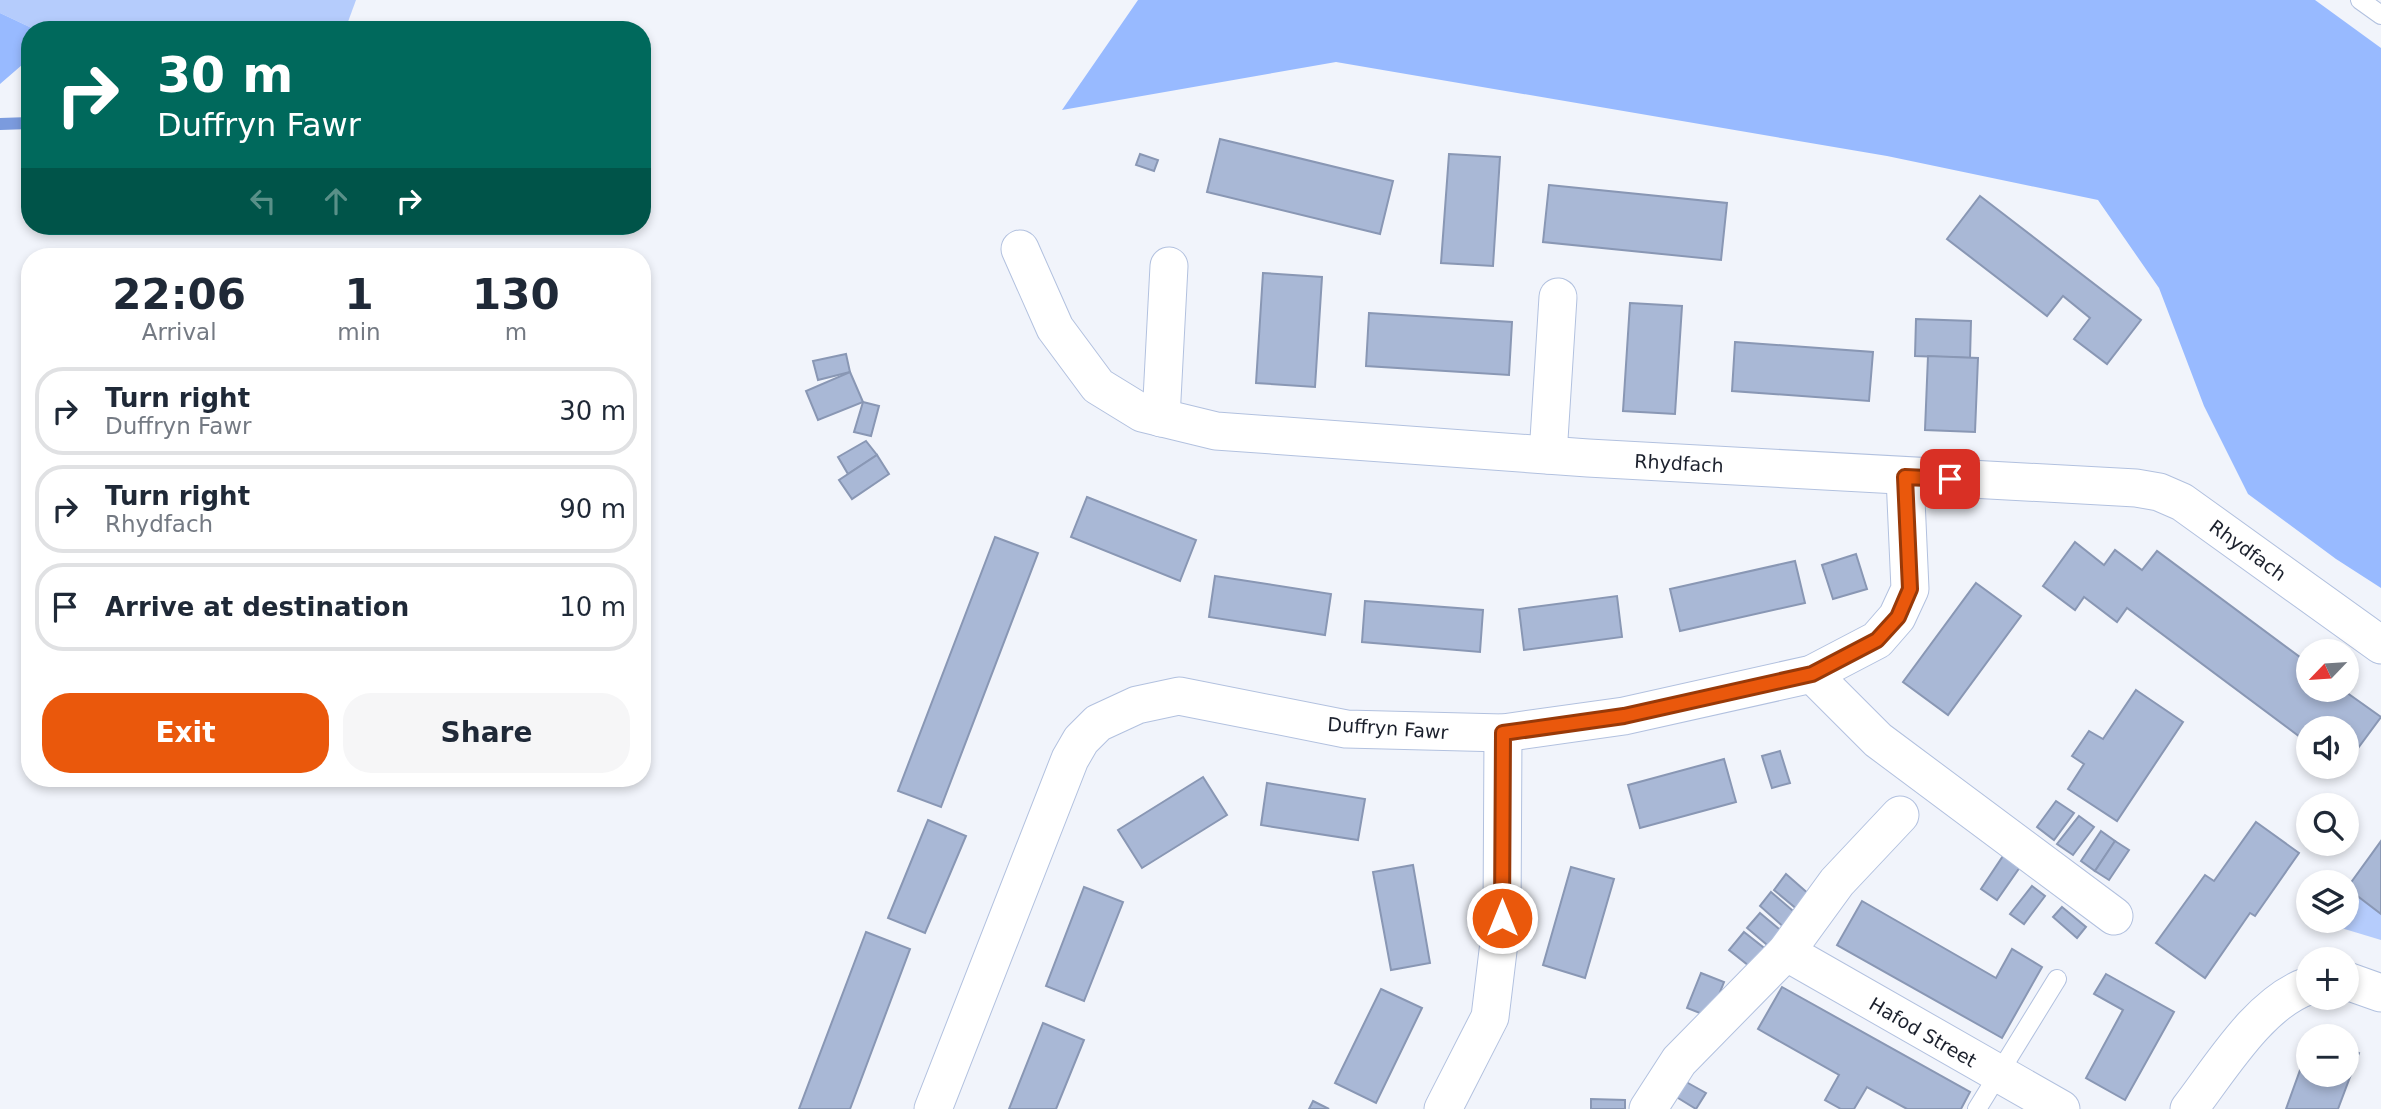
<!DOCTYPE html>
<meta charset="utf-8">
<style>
body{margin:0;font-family:"DejaVu Sans",sans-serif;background:#f6f6f7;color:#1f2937;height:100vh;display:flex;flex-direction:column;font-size:26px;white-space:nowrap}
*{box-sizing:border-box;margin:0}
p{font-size:23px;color:#747a83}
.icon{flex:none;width:38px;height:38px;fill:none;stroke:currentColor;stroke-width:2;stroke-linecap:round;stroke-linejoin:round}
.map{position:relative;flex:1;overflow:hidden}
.sheet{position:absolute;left:21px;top:248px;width:630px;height:539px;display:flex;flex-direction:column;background:#fff;border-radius:28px;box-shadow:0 4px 10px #0003}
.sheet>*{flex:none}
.banner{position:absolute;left:21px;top:21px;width:630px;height:214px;border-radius:28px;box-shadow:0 4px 10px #0003;background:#00695c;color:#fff;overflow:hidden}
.needle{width:46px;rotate:245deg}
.controls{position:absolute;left:2296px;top:639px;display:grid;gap:14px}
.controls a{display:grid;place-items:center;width:63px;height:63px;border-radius:50%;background:#fff;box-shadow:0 4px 10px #0003;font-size:35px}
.pin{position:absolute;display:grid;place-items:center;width:60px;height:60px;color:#fff;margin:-30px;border-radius:14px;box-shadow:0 4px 10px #0006}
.me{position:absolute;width:77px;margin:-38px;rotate:0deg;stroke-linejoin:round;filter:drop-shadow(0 0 5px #0008)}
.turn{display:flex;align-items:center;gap:24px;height:147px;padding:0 21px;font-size:32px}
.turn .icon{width:91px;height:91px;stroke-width:2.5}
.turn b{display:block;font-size:49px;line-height:60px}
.lanes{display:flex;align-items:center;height:66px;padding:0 21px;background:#0003;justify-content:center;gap:35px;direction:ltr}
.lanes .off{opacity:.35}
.eta{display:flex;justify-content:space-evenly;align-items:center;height:119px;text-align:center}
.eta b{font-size:42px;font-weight:700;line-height:49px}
.cta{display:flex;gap:14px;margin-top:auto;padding:14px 21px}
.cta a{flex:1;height:80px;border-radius:28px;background:#ea580c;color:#fff;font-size:28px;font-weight:700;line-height:80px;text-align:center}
.cta a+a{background:#f6f6f7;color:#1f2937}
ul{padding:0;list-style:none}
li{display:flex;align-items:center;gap:21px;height:88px;margin:0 14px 10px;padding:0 7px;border:4px solid #e0e1e3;border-radius:28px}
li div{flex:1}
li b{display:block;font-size:26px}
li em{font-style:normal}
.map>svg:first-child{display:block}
.green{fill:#b5ccfc}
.forest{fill:#98baff}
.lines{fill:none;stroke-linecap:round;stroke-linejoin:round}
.stream{stroke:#7b9bde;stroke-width:12}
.building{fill:#a9b8d6;stroke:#8997b4;stroke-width:2}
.lane-casing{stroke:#b2c1df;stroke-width:20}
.street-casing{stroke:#b2c1df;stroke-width:39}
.lane{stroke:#fff;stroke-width:18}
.street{stroke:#fff;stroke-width:37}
.route-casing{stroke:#983908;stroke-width:18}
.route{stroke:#ea580c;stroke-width:12}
.labels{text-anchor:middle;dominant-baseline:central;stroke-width:6;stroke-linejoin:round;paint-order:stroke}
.street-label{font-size:19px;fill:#1b202c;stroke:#fff}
</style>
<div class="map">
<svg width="2381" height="1109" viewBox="0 0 2381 1109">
<rect width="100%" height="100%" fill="#f1f4fb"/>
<g class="green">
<polygon points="0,0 356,0 345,30 36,30 0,13"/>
<polygon points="2347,888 2381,914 2381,940 2318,921 2347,920"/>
</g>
<g class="forest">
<polygon points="1138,0 2315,0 2381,48 2381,588 2336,559 2248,494 2204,406 2159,288 2098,200 1887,156 1336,62 1062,110"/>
<polygon points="0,13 36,30 30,30 30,58 0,84"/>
</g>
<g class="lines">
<polyline class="stream" points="0,124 30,123"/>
</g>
<g class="building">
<polygon points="1220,139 1393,181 1380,234 1207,192"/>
<polygon points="1140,154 1158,160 1154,171 1136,165"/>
<polygon points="1449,154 1500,157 1493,266 1441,263"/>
<polygon points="1549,185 1727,203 1721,260 1543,242"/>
<polygon points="1980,196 2141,320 2107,364 2074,339 2090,318 2063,296 2047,316 1947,239"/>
<polygon points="1263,273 1322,277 1315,387 1256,383"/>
<polygon points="1630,303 1682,306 1675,414 1623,411"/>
<polygon points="1369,313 1512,322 1509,375 1366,366"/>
<polygon points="1916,319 1971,321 1970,358 1915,356"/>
<polygon points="1735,342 1873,352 1869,401 1732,391"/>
<polygon points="846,354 850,372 818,380 813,361"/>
<polygon points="1928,356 1978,358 1975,432 1925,430"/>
<polygon points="850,372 863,402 818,420 806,391"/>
<polygon points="863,402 879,406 871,436 854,432"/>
<polygon points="866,441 877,455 848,474 838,457"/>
<polygon points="877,455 889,474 852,499 839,480"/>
<polygon points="1087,497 1196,540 1180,581 1071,537"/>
<polygon points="995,537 1038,553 941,807 898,791"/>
<polygon points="2075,542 2104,565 2115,550 2142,570 2157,551 2308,663 2308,690 2343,690 2381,717 2347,763 2347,728 2308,728 2308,743 2127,608 2117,622 2084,597 2075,610 2043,586"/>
<polygon points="1856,554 1867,589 1833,599 1822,565"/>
<polygon points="1795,561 1805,603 1680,631 1670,589"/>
<polygon points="1215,576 1331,594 1325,635 1209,617"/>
<polygon points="1976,583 2021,616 1948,715 1903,682"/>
<polygon points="1617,596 1622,637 1524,650 1519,609"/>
<polygon points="1365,601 1483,610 1480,652 1362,642"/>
<polygon points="2136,690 2183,722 2117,821 2068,789 2084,764 2072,756 2089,731 2103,739"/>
<polygon points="1780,751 1790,783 1772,788 1762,756"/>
<polygon points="1724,759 1736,802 1640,828 1628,785"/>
<polygon points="1203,777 1227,815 1142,868 1118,830"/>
<polygon points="1267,783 1365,799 1358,840 1261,825"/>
<polygon points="2056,801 2074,813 2054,840 2037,827"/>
<polygon points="2079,816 2094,827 2073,855 2057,844"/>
<polygon points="928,820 966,836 925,933 888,918"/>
<polygon points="2256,822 2299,853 2255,916 2250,913 2205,978 2156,943 2205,875 2214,881"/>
<polygon points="2101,831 2115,841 2095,871 2081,861"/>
<polygon points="2115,841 2129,850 2109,880 2095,871"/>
<polygon points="2381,841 2381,914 2347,888"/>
<polygon points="2003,856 2020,867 1997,900 1981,889"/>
<polygon points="1413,865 1430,963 1391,970 1373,872"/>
<polygon points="1571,867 1614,879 1585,978 1543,965"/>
<polygon points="1786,874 1810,895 1798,910 1774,890"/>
<polygon points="2032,886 2045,896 2024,924 2010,914"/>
<polygon points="1084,887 1123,902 1084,1001 1046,986"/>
<polygon points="1771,892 1799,916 1787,930 1760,906"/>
<polygon points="1862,901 1996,978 2012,949 2042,967 2002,1038 1837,945"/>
<polygon points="2062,907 2086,927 2077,938 2053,917"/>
<polygon points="1760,913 1785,934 1772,949 1747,928"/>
<polygon points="866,932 910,949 850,1109 799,1109"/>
<polygon points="1744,932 1768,951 1753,969 1729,950"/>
<polygon points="1701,973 1724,982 1710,1017 1687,1008"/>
<polygon points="2106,974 2174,1012 2125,1100 2086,1078 2123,1010 2094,994"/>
<polygon points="1782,987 1970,1092 1961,1109 1907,1109 1867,1087 1854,1109 1841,1109 1825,1100 1839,1075 1758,1029"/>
<polygon points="1381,989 1422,1008 1376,1103 1335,1083"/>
<polygon points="1043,1023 1084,1040 1056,1109 1009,1109"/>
<polygon points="2308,1048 2308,1074 2347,1074 2347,1048 2359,1053 2338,1109 2286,1109"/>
<polygon points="1679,1078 1706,1093 1696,1109 1670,1093"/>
<polygon points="1591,1099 1625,1100 1625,1109 1591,1109"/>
<polygon points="1313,1101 1329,1109 1309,1109"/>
</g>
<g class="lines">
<g class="lane-casing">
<g id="lane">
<polyline points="2360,0 2381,15"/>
<polyline points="1977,1109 2057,979"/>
</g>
</g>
<g class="street-casing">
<g id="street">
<polyline points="1020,249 1055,328 1098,386 1142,413 1216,431 1588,458 2136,488 2159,492 2182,502 2381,645"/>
<polyline points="1161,418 1169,266"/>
<polyline points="1548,455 1558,297"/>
<polyline points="1812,674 1878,740 2114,916"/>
<polyline points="1786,952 2061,1109"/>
<polyline points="2347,981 2381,993"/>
<polyline points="933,1109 1070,759 1081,740 1098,723 1137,705 1179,696 1346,729 1503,733 1624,716 1812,674 1877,640 1897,617 1910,589 1905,477"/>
<polyline points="1443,1109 1490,1017 1502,918 1503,733"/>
<polyline points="1648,1109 1679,1061 1786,952 1837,882 1900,815"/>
<path d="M 2189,1109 C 2220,1069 2259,1003 2308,986"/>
</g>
</g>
<use href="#lane" class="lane"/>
<use href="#street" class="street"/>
</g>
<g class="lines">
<g class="route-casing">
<polyline id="route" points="1502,918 1503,733 1624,716 1812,674 1877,640 1898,617 1910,589 1905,477 1950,479"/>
</g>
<use href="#route" class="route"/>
</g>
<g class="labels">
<g class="street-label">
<text transform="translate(1679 463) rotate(3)">Rhydfach</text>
<text transform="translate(2248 550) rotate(36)">Rhydfach</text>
<text transform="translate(1388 728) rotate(4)">Duffryn Fawr</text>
<text transform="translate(1923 1032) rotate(30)">Hafod Street</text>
</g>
</g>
</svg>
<div class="controls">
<a><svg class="needle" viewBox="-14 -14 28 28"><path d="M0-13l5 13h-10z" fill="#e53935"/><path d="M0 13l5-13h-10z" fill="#747a83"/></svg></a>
<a><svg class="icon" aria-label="sound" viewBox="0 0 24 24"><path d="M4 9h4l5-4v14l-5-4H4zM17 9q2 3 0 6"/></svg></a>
<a><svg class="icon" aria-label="search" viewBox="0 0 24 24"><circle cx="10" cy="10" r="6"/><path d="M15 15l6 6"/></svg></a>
<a><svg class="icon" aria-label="layers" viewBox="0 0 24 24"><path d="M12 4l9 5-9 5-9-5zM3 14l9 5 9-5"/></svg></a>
<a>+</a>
<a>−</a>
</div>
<div class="pin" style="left:1950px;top:479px;background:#d93025"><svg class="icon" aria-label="arrive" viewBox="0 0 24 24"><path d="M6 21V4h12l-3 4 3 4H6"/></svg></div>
<svg class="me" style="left:1502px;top:918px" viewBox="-20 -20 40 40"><circle r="17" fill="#ea580c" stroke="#fff" stroke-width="3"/><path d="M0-11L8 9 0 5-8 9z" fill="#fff"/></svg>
<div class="banner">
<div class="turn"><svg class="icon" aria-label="right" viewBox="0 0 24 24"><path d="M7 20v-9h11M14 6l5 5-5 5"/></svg><div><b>30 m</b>Duffryn Fawr</div></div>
<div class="lanes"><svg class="icon off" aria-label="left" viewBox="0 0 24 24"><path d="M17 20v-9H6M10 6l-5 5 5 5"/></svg><svg class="icon off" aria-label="ahead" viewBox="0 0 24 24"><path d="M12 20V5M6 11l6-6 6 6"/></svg><svg class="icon" aria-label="right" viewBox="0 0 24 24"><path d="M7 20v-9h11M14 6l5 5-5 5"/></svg></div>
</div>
<section class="sheet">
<div class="eta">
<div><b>22:06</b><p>Arrival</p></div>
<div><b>1</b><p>min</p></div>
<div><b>130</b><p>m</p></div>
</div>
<ul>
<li><svg class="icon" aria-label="right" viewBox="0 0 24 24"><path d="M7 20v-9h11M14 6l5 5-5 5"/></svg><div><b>Turn right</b><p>Duffryn Fawr</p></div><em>30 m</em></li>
<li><svg class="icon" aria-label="right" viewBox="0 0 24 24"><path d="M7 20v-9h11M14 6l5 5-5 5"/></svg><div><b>Turn right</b><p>Rhydfach</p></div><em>90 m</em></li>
<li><svg class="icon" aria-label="arrive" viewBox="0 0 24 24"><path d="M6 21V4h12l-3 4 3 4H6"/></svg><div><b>Arrive at destination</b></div><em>10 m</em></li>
</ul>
<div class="cta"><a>Exit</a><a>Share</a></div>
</section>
</div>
